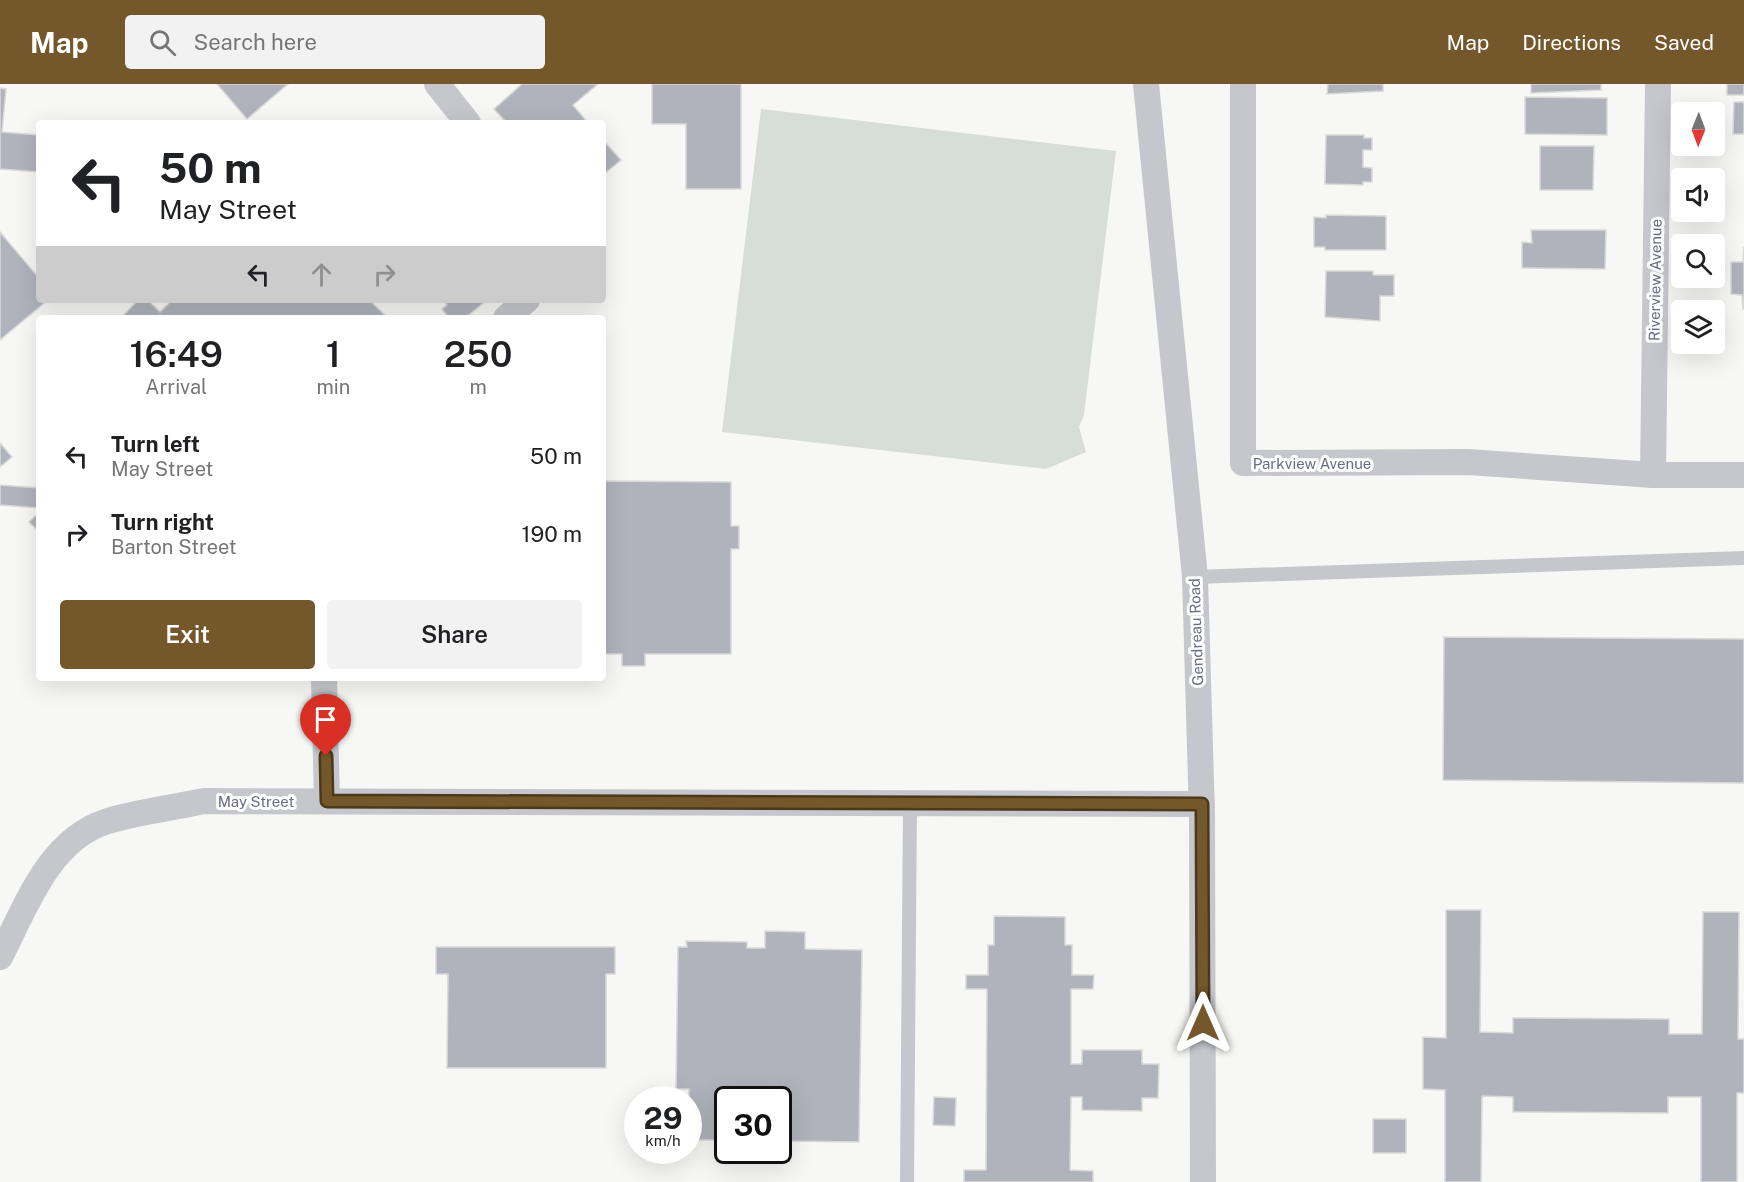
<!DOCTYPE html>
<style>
body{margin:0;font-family:"Public Sans",sans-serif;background:#f2f2f2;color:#202124;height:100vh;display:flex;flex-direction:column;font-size:22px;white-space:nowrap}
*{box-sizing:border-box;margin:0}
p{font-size:20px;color:#757577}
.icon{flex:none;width:33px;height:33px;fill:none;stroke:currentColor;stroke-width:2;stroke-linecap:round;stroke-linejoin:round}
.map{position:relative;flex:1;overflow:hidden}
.sheet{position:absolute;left:36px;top:231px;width:570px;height:366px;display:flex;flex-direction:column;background:#fff;border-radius:6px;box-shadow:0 6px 24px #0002}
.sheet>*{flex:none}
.hud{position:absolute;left:36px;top:36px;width:570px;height:183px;border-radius:6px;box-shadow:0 6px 24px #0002;background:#fff;color:#202124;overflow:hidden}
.needle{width:39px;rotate:181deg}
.tools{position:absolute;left:1671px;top:18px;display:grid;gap:12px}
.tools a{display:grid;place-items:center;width:54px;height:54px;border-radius:6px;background:#fff;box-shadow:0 6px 24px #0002;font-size:30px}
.speed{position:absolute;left:624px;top:1002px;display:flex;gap:12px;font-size:30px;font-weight:700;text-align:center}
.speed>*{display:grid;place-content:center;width:78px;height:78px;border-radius:50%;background:#fff;box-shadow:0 6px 24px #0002;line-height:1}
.speed small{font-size:15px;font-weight:400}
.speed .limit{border:3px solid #111;border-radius:9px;background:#fff;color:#111}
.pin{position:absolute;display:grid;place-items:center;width:51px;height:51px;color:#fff;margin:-62px -26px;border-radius:50% 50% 50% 0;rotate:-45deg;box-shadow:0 0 6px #0007}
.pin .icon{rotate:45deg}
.me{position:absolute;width:66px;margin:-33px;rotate:0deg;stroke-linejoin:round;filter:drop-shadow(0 0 4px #0008)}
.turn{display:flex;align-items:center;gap:21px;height:126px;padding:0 24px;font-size:27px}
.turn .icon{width:78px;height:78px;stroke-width:2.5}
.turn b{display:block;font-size:42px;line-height:51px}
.lanes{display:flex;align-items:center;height:57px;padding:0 24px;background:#0003;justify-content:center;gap:30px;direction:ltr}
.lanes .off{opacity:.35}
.eta{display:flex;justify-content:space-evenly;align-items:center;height:102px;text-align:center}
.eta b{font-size:36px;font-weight:600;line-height:42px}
.cta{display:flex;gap:12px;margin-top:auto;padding:12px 24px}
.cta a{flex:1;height:69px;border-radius:6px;background:#74572a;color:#fff;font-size:24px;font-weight:600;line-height:69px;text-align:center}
.cta a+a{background:#f2f2f2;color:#202124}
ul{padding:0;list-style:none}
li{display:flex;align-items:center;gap:18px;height:78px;padding:0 24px}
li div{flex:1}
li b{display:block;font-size:22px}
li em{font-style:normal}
header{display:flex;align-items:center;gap:36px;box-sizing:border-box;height:84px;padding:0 30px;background:#74572a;color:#fff}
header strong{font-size:28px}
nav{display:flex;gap:33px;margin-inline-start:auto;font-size:21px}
.search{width:420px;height:54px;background:#f2f2f2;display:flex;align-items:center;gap:15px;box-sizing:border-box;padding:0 21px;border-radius:6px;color:#757577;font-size:22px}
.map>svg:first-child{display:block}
.green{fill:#d7ded7}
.building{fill:#b1b3bc;stroke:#d9d9d7;stroke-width:1.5}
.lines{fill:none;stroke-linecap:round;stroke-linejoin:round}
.service{stroke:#c6c7cc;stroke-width:14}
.minor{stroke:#c6c7cc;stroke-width:26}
.route-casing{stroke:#4b391b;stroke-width:15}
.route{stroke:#74572a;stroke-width:10}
.labels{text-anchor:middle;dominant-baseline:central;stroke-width:6;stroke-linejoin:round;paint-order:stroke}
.street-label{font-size:15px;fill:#686d85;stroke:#fff}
</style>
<header>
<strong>Map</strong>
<div class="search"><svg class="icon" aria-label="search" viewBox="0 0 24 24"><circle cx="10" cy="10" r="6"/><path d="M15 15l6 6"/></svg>Search here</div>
<nav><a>Map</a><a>Directions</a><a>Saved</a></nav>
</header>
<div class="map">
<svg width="1744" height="1098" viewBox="0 0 1744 1098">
<rect width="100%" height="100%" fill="#f7f8f5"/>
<polygon class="green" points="761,25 1116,67 1084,331 1079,343 1086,368 1046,385 722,348"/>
<g class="building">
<polygon points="217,0 288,0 247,35"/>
<polygon points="522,0 598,0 573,21 588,39 507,39 494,25"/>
<polygon points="652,0 741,0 741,105 686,105 686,40 652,40"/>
<polygon points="1328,0 1383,0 1383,7 1327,10"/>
<polygon points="1531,0 1601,0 1601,6 1531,9"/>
<rect x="1727" y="0" width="17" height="11"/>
<polygon points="0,4 6,5 2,48 39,51 39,88 0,85"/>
<polygon points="1525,13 1607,14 1607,51 1525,50"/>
<polygon points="1734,18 1744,18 1744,50 1733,50"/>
<polygon points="1326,51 1364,51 1364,54 1372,54 1372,66 1363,66 1363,83 1372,84 1372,98 1363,98 1363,101 1325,100"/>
<polygon points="603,56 621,76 603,91"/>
<polygon points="1540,62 1594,62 1593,106 1540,106"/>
<polygon points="1326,131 1386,132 1386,166 1325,166 1325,163 1314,163 1314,133 1326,134"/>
<polygon points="1531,146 1606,146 1605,185 1522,184 1522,158 1532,159"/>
<polygon points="0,148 39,194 39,216 48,216 0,256"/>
<polygon points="1744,163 1744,225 1743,225 1742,211 1731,210 1731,178 1743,178"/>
<polygon points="1326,187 1373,187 1373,191 1394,191 1394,212 1380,212 1380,237 1325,233"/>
<polygon points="138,216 148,216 160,228 172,216 369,216 388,234 121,234"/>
<polygon points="443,216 487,216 465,234 449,234 442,225 447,221"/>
<polygon points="0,359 12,373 0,383"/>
<polygon points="603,397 731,398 731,442 739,442 739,465 731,465 731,570 645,570 645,582 622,582 622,570 603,570"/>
<polygon points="0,401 39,404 39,424 0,421"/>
<polygon points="38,429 39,429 39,448 29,438"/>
<polygon points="1444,553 1744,555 1744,699 1443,696"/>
<polygon points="1446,826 1481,826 1480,948 1513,949 1513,934 1669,935 1669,950 1702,950 1703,828 1739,828 1738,955 1744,955 1744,1009 1737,1009 1737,1098 1701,1098 1701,1013 1668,1013 1668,1029 1513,1028 1513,1013 1482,1012 1481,1098 1445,1098 1445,1006 1423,1005 1423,953 1446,954"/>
<polygon points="994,832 1065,833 1065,861 1072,861 1072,891 1094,891 1093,905 1071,905 1071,980 1082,980 1082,966 1142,966 1142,980 1159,980 1158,1014 1142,1014 1142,1027 1082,1026 1082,1013 1071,1013 1070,1086 1093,1087 1093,1098 964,1098 964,1086 986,1086 987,905 966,905 966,891 988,891 988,861 994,861"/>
<polygon points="765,847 805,848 805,865 862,866 859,1058 778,1057 778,1016 728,1016 728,1056 688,1056 689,1005 676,1005 678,863 687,863 686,857 747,858 747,864 765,864"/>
<polygon points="436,863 615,863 615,890 606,890 606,984 447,984 448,890 436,890"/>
<polygon points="934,1013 956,1014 955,1042 933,1041"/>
<rect x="1373" y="1035" width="33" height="34"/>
</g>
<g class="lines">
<g class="service">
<polyline points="1195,493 1744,474"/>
<polyline points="907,1098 910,720"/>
</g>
<g class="minor">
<polyline points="437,0 468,39"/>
<polyline points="1146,0 1195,493 1202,731 1203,1098"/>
<polyline points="1243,0 1243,379 1468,378 1653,391 1744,391"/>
<polyline points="506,234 527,216"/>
<polyline points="1653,391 1658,0"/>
<polyline points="324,594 327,717"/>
<path d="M 0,873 C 25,825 48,757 105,738 C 136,728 172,724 204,717 L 1202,720"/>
</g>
</g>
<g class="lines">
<g class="route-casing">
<polyline id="route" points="326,672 327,717 1202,720 1203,939"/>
</g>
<use href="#route" class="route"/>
</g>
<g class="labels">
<g class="street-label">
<text transform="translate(1655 196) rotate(-89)">Riverview Avenue</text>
<text x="1312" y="379">Parkview Avenue</text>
<text transform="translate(1196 548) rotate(-92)">Gendreau Road</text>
<text x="256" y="717">May Street</text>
</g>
</g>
</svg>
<div class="tools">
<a><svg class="needle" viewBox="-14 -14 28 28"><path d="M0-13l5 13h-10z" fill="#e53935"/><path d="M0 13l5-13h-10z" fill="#757577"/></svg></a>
<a><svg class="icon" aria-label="sound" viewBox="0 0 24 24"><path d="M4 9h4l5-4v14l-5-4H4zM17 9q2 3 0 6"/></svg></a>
<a><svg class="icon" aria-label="search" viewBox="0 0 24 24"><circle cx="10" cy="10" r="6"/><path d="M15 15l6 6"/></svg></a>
<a><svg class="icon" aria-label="layers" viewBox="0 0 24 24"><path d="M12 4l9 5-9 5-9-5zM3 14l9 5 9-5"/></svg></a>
</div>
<div class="speed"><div>29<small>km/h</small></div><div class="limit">30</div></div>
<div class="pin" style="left:326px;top:672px;background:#d93025"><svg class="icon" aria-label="arrive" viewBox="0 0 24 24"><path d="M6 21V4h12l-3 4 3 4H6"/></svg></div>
<svg class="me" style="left:1203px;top:939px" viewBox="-20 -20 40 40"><path d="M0-17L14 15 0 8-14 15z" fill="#74572a" stroke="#fff" stroke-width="4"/></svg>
<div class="hud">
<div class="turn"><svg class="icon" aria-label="left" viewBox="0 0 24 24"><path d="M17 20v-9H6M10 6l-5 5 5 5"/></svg><div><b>50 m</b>May Street</div></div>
<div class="lanes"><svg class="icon" aria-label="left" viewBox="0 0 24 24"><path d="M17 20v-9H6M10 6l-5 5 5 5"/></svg><svg class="icon off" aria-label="ahead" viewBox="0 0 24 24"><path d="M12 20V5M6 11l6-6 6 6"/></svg><svg class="icon off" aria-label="right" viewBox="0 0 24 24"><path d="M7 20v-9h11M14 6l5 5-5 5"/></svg></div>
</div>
<section class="sheet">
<div class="eta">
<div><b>16:49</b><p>Arrival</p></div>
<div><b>1</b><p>min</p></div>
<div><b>250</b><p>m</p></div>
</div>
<ul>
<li><svg class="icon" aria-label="left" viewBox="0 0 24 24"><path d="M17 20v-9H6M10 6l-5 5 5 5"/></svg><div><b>Turn left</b><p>May Street</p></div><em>50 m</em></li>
<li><svg class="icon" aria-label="right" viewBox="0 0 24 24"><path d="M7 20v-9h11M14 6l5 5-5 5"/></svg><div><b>Turn right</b><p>Barton Street</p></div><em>190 m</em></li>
</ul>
<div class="cta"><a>Exit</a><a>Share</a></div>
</section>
</div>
